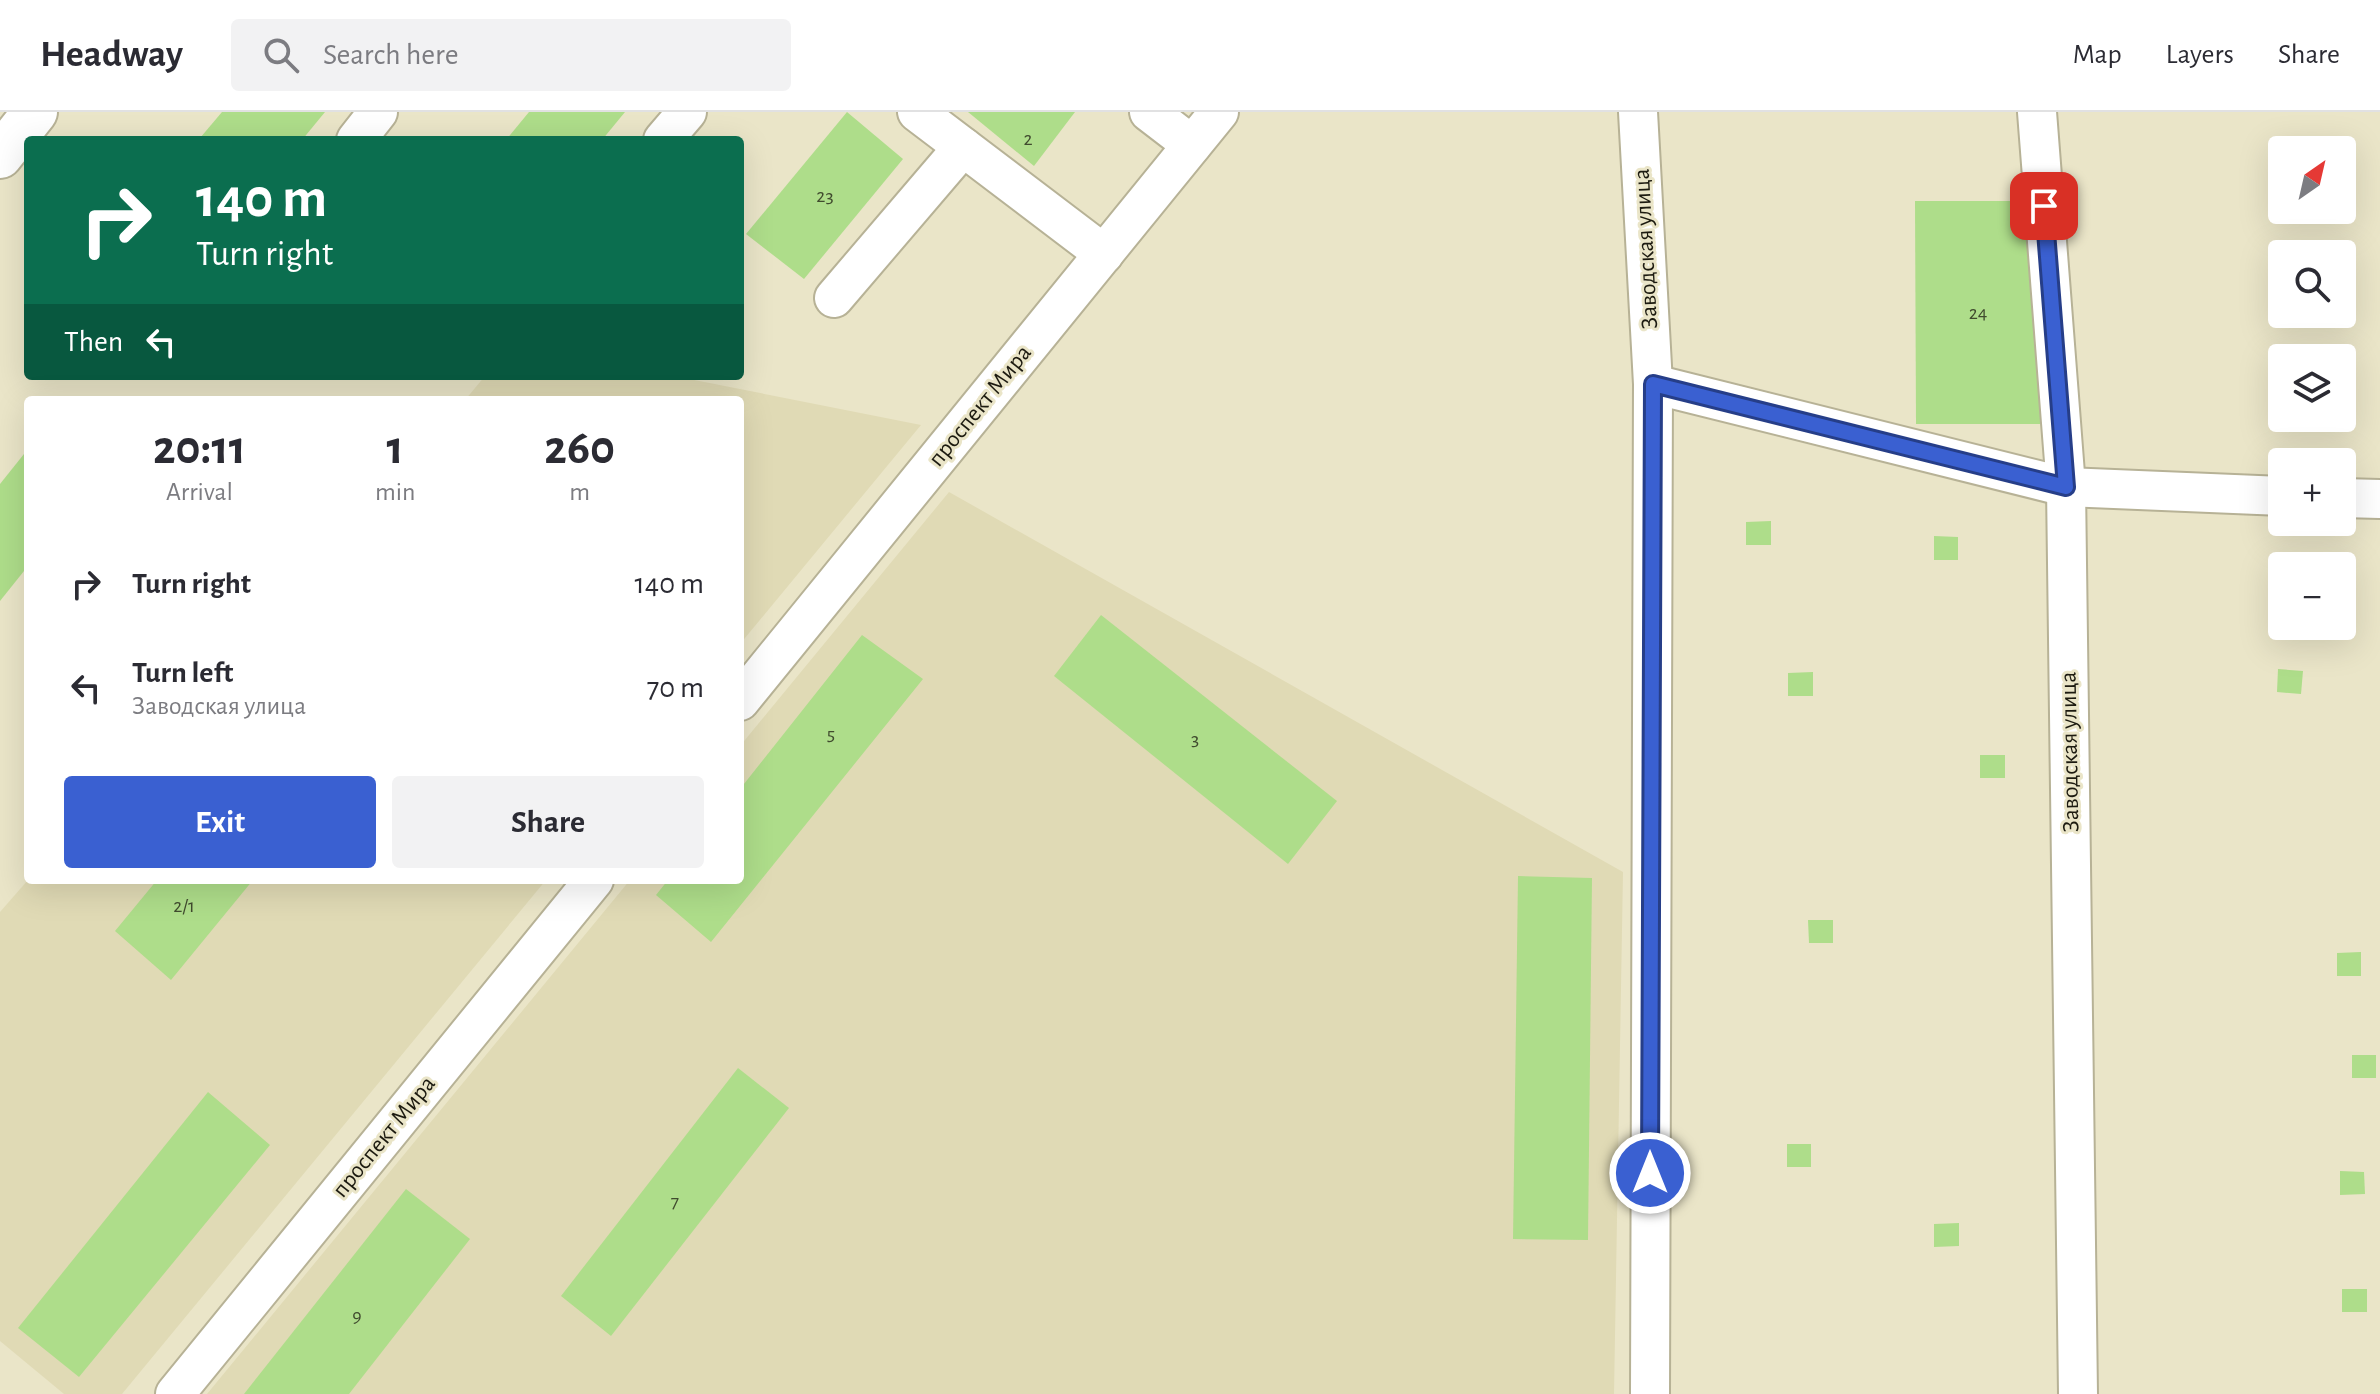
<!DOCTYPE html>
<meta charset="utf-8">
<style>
body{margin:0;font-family:"Alegreya Sans",sans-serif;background:#f2f2f3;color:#2b2b33;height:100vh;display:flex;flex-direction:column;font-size:30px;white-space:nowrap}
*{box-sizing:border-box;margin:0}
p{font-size:26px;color:#7c7c81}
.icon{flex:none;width:44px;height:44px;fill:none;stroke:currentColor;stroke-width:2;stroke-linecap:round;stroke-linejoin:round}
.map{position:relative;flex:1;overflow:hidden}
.side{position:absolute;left:24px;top:284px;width:720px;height:488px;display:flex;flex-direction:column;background:#fff;border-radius:8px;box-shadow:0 8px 32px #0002}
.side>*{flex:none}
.banner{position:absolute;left:24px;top:24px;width:720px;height:244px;border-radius:8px;box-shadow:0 8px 32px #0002;background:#0b6e4f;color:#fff;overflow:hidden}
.needle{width:52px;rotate:34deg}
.controls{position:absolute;left:2268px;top:24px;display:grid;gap:16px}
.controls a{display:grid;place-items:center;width:88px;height:88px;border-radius:8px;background:#fff;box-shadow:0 8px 32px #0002;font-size:40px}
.pin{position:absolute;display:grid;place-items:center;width:68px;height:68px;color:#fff;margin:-34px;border-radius:16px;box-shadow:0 4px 12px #0006}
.me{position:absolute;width:88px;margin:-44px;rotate:0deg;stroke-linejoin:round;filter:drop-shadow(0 0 6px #0008)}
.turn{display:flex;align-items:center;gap:28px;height:168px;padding:0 40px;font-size:36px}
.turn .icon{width:104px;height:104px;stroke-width:2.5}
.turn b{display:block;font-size:56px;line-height:68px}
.then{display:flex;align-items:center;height:76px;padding:0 40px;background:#0003;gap:16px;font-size:30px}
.eta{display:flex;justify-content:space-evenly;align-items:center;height:136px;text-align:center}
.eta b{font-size:48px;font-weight:700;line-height:56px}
.primary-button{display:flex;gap:16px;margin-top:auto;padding:16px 40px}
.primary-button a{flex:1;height:92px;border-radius:8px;background:#3a60d1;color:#fff;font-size:32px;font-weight:700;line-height:92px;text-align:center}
.primary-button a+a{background:#f2f2f3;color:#2b2b33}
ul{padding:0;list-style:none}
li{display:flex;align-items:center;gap:24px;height:104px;padding:0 40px}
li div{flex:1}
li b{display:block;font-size:30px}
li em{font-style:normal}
header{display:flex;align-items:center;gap:48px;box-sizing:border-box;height:112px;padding:0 40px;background:#fff;border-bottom:2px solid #e1e1e2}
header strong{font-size:38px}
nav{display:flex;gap:44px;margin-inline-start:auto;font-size:28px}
.search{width:560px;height:72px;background:#f2f2f3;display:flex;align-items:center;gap:20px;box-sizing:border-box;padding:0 28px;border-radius:8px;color:#7c7c81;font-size:30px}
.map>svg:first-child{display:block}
.built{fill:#e0dab5}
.building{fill:#aedd8a}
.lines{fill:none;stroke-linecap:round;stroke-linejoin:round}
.street-casing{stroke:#b7b296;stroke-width:42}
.secondary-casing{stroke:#b7b296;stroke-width:48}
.street{stroke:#fff;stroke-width:38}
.secondary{stroke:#fff;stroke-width:44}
.route-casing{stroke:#263e88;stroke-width:20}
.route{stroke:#3a60d1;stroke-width:14}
.labels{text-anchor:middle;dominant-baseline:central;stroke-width:6;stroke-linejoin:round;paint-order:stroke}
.number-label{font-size:20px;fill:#404b2e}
.street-label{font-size:24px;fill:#1c1a10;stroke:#eae5c8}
</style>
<header>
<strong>Headway</strong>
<div class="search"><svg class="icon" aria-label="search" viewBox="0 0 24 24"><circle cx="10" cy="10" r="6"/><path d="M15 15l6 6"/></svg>Search here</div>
<nav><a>Map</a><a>Layers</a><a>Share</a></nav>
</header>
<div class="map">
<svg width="2380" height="1282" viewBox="0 0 2380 1282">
<rect width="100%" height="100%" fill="#eae5c8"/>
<g class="built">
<polygon points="485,264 674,264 921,313 740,532 740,288 465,288"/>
<polygon points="949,380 1623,760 1614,1282 207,1282 630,768 740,768 740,634"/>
<polygon points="28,768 546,768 122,1282 64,1282 0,1229 0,800"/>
</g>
<g class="building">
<polygon points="222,0 325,0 302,28 202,28 200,26"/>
<polygon points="529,0 625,0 602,28 506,28"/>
<polygon points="847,0 903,47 804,167 746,122"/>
<polygon points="968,0 1075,0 1034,54"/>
<polygon points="1915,89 2040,89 2040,312 1916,312"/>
<polygon points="28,337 28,454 0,489 0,372"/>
<polygon points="1771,409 1771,433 1746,433 1746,410"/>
<polygon points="1934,424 1958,425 1958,448 1934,448"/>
<polygon points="1101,503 1337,689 1288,752 1054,564"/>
<polygon points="862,523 923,567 711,830 656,783 668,768 740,768 740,677"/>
<polygon points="2278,557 2303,559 2301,582 2277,580"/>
<polygon points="1813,560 1813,584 1788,584 1788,561"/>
<rect x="1980" y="643" width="25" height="23"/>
<polygon points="1518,764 1592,766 1588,1128 1513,1127"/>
<polygon points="157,768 253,768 171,868 115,819"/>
<polygon points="1808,808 1833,808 1833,831 1809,831"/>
<polygon points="2361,840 2361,864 2337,864 2337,841"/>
<rect x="2352" y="943" width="24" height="23"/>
<polygon points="738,956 789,996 611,1224 561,1184"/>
<polygon points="208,980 270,1033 79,1265 18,1216"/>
<rect x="1787" y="1032" width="24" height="23"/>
<polygon points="2340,1059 2364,1060 2365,1082 2340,1083"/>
<polygon points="406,1077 470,1127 349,1282 244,1282"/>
<polygon points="1959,1111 1959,1134 1934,1135 1934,1112"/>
<rect x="2342" y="1177" width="25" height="23"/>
</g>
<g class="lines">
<g class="street-casing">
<g id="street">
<polyline points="917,0 1104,142"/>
<polyline points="1149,0 1192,33"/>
<polyline points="1638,0 1653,272 1650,1282"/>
<polyline points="2037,0 2066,375 2078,1282"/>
<polyline points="356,28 378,0"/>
<polyline points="663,28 687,0"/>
<polyline points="834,186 963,35"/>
<polyline points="1653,272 2066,375 2282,384"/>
<polyline points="2342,386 2380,387"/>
<polyline points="740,589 1219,0"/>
<polyline points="175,1282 594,768"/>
</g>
</g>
<g class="secondary-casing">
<polyline id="secondary" points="0,44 35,0"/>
</g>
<use href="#street" class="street"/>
<use href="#secondary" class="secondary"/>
</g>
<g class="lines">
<g class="route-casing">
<polyline id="route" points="1650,1061 1653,272 2066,375 2044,94"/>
</g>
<use href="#route" class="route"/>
</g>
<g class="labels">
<g class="number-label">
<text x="1028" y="27">2</text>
<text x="825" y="84">23</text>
<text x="1978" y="201">24</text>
<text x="831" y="622">5</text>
<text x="1195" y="627">3</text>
<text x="184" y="794">2/1</text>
<text x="675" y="1090">7</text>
<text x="357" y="1204">9</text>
</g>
<g class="street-label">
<text transform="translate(1646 137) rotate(-93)">Заводская улица</text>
<text transform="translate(980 294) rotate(-51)">проспект Мира</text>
<text transform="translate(2070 640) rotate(-91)">Заводская улица</text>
<text transform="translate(384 1025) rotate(-51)">проспект Мира</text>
</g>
</g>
</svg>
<div class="controls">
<a><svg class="needle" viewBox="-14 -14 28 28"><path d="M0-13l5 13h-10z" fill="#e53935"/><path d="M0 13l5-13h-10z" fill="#7c7c81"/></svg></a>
<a><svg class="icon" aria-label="search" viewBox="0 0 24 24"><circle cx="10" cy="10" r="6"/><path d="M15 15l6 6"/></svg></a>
<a><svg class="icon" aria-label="layers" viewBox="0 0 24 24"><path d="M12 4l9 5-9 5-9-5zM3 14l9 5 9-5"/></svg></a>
<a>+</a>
<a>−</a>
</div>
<div class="pin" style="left:2044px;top:94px;background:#d93025"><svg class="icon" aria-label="arrive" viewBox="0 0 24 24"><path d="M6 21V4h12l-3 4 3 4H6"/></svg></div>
<svg class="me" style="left:1650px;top:1061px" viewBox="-20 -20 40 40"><circle r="17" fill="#3a60d1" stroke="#fff" stroke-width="3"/><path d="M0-11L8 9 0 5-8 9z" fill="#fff"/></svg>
<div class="banner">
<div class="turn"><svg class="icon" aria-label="right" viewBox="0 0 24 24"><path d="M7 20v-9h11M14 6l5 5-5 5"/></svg><div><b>140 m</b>Turn right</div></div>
<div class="then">Then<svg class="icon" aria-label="left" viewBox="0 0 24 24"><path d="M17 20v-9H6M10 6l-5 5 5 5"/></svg></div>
</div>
<section class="side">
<div class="eta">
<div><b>20:11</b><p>Arrival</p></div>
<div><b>1</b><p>min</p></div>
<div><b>260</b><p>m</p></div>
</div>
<ul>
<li><svg class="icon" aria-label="right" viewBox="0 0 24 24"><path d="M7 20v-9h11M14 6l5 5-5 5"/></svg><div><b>Turn right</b></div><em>140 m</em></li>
<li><svg class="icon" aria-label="left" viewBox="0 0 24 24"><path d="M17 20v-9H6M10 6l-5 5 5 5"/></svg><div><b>Turn left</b><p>Заводская улица</p></div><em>70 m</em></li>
</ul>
<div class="primary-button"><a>Exit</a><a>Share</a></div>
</section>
</div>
